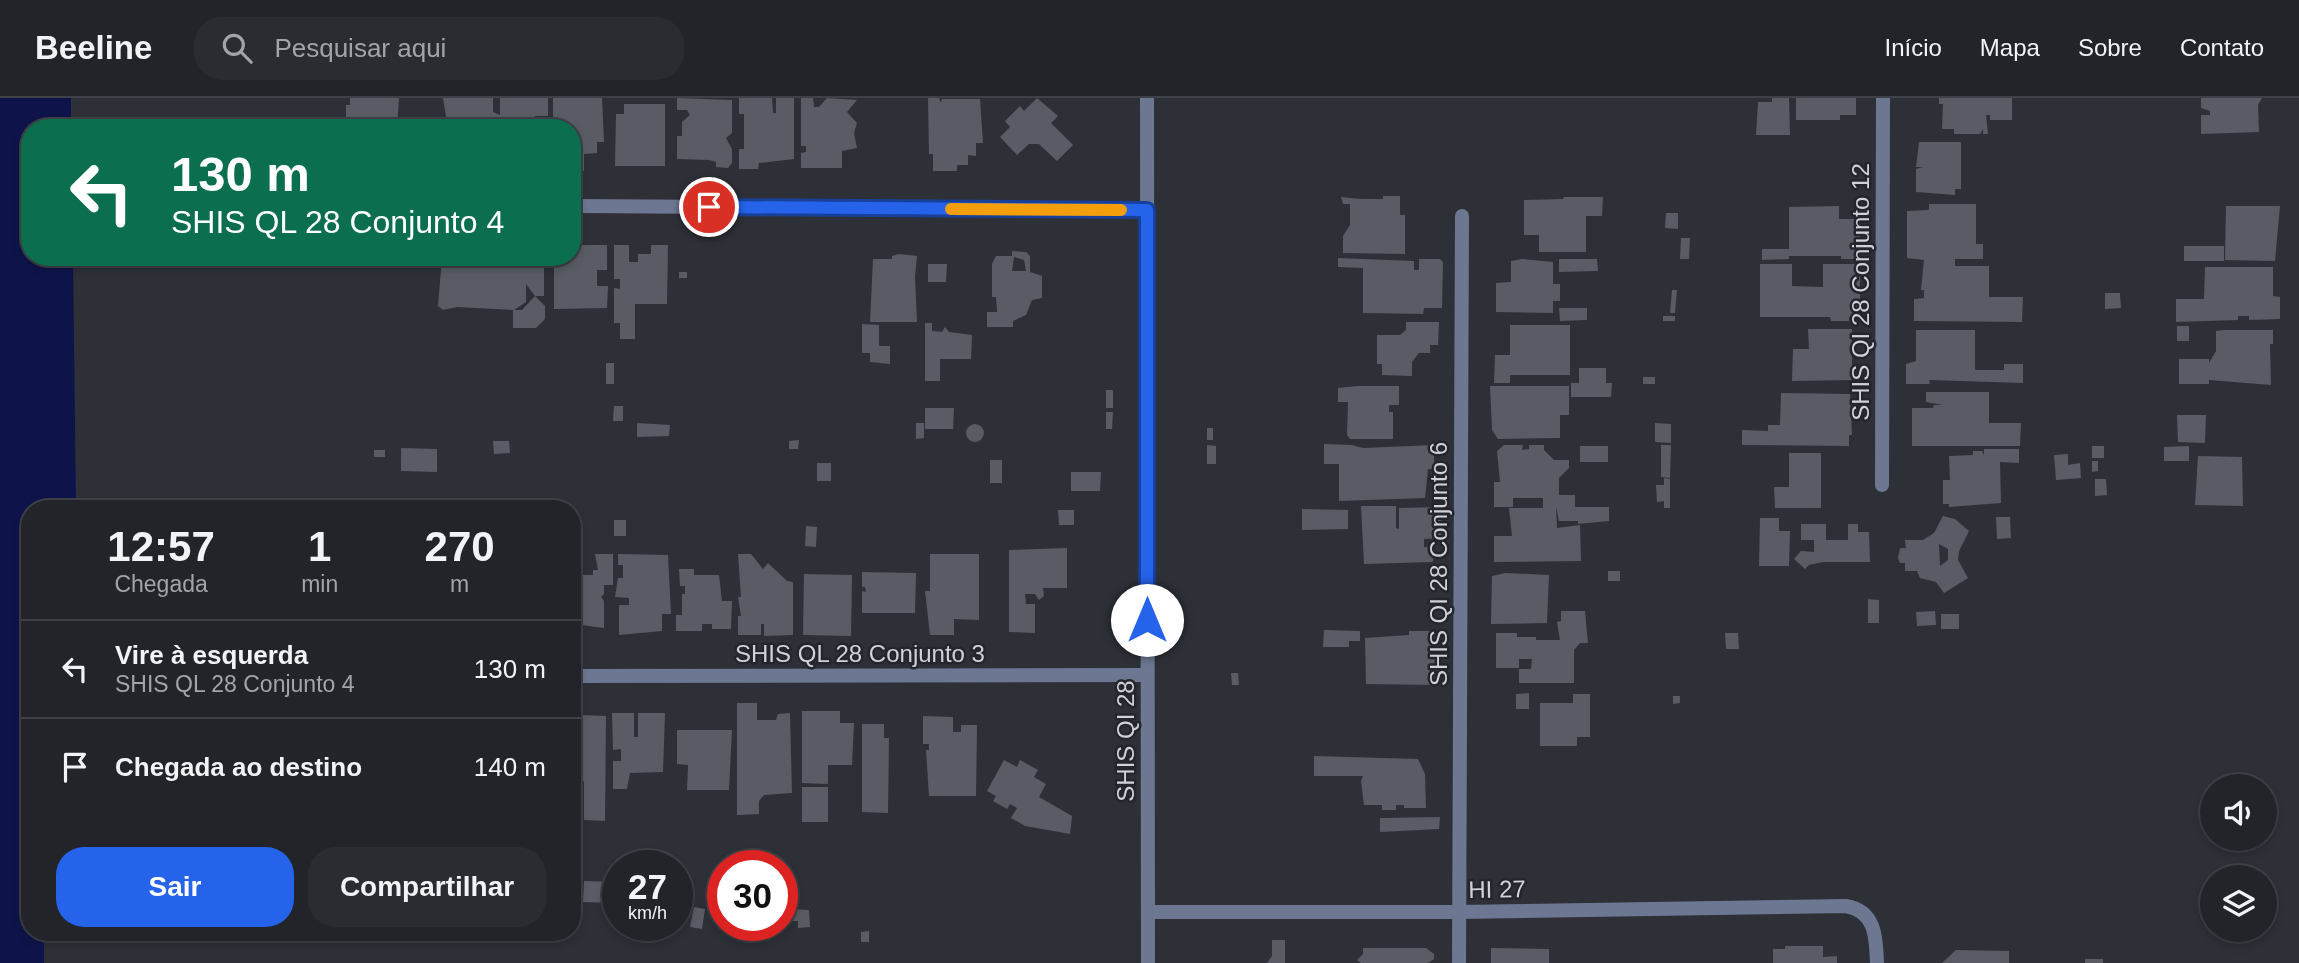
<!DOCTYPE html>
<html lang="pt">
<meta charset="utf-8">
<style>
body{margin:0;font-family:Helvetica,sans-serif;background:#2a2c32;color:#f1f3f6;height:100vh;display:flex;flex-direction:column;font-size:26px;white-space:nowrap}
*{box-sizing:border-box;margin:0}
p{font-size:23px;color:#a2a4a8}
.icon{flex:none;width:38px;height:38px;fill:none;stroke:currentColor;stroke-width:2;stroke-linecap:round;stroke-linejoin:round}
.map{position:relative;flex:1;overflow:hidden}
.side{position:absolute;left:21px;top:402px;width:560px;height:441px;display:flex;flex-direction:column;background:#22242a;border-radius:28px;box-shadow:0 4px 10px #0003,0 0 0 2px #3f4147}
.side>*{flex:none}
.banner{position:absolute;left:21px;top:21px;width:560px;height:147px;border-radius:28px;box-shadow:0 4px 10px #0003,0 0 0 2px #3f4147;background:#0b6e4f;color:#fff;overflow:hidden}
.buttons{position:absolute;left:2200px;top:676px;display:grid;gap:14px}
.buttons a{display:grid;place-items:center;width:77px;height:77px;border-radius:50%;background:#22242a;box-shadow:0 4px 10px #0003,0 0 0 2px #3f4147;font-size:35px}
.speed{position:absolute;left:602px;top:752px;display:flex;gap:14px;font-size:35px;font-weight:700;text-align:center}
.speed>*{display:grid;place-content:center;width:91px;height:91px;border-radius:50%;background:#22242a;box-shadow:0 4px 10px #0003,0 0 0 2px #3f4147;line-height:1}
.speed small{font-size:18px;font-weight:400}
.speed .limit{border:10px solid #d22;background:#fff;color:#111}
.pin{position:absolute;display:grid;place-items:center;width:60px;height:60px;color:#fff;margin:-30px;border:4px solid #fff;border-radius:50%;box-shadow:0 2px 7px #0007}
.me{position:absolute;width:77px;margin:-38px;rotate:0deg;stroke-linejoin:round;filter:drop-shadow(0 0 5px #0008)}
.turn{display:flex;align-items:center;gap:24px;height:147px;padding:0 35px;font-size:32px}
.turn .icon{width:91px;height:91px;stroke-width:2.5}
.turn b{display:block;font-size:49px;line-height:60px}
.eta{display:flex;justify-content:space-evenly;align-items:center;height:119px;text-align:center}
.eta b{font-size:42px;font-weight:700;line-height:49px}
.primary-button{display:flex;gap:14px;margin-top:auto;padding:14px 35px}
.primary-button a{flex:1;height:80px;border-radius:28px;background:#2563eb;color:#fff;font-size:28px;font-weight:700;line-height:80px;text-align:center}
.primary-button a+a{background:#2a2c32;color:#f1f3f6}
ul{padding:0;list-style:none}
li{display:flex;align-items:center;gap:21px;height:98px;padding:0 35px;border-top:2px solid #3f4147}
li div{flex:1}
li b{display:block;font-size:26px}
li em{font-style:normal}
header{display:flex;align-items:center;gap:42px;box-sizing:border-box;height:98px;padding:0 35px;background:#22242a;border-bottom:2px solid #3f4147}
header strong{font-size:33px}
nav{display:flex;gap:38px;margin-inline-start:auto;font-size:24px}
.search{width:490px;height:63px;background:#2a2c32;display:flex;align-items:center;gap:18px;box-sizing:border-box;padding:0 24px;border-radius:28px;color:#a2a4a8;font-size:26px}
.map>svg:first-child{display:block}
.water{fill:#0e144a}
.building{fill:#595c64;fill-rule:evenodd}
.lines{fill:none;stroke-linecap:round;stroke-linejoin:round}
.street{stroke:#6d7792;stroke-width:14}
.route-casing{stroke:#184099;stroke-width:18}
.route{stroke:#2563eb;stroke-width:12}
.slow{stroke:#f59e0b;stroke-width:12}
.labels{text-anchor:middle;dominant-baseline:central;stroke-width:5;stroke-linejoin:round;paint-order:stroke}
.street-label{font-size:24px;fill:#d1d2d7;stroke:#24262e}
</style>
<header>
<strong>Beeline</strong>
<div class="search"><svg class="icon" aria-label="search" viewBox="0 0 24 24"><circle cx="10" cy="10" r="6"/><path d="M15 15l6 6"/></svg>Pesquisar aqui</div>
<nav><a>Início</a><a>Mapa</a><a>Sobre</a><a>Contato</a></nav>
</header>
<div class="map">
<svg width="2299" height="865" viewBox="0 0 2299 865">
<rect width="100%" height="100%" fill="#2e3038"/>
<polygon class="water" points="0,0 71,0 71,30 30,30 30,159 73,159 76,411 30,411 30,835 44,835 44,865 0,865"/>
<g class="building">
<polygon points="350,0 399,0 397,30 346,30 346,7 350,7"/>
<polygon points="443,0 493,0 493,14 500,17 500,0 548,0 548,18 535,18 535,21 547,21 547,30 448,30"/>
<polygon points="553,0 602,0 604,44 597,44 597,55 584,56 584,73 572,73 572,30 560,30 560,24 553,24"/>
<polygon points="677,0 732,2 732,35 726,40 732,51 732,65 728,70 716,69 716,64 709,62 677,61 677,38 682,38 682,24 690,17 687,12 677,12"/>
<polygon points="739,0 772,0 773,15 776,15 776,0 794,0 794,61 759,65 758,71 739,71 739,51 744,51 744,16 739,16"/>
<polygon points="801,0 813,0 814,9 819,9 827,0 857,2 847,14 857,25 854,35 857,50 842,53 842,70 801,70 801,55 806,54 806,48 801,48"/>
<polygon points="928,0 939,0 941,5 942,1 980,1 983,45 976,45 976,58 968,57 968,67 957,67 957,73 933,73 933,56 929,56"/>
<polygon points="1037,0 1058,18 1051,25 1073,47 1057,63 1039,46 1029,46 1017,57 1000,39 1010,29 1005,23 1020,8 1024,13"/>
<polygon points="1772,0 1789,0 1790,37 1756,37 1758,4 1772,4"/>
<polygon points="1796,0 1856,0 1856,17 1840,17 1840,22 1796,22"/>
<polygon points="1939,0 2012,0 2012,22 1990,22 1990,17 1986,17 1988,36 1983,36 1983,31 1980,36 1954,36 1954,31 1942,31 1943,6 1939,6"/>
<polygon points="2201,0 2262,0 2258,7 2259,34 2201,36 2201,17 2210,17 2210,13 2201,10"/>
<polygon points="624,6 665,6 665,68 615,68 616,16 624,16"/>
<polygon points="1919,44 1961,44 1961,91 1955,91 1955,97 1916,94 1916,71 1923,69 1916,69"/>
<polygon points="1383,98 1400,98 1400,117 1405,117 1405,156 1343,155 1343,138 1350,127 1350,106 1343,106 1341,99 1361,101 1383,101"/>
<polygon points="1564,99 1603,99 1602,118 1586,118 1586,154 1539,154 1539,137 1524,137 1524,102 1563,101"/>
<polygon points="1929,106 1976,106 1976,146 1983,146 1983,161 1955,161 1955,168 1989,168 1989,199 2023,199 2022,224 1914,223 1914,201 1924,200 1924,192 1921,192 1924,162 1907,160 1907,113 1929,112"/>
<polygon points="1839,108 1839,121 1860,121 1860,161 1841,161 1841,158 1789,158 1789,161 1762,162 1762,151 1789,151 1789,109"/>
<polygon points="2226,108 2280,108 2275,163 2225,162"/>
<polygon points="1666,115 1678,115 1678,131 1665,130"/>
<polygon points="1681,140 1690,140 1689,161 1680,161"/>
<polygon points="572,147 607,147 607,172 597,172 597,188 608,188 607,210 554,211 554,160 572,159"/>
<polygon points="614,147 629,147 629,164 638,164 638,156 651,156 651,147 668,147 667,206 635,206 635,241 620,241 620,225 614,225 614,190 620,191 620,181 614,181"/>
<rect x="2184" y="148" width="40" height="15"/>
<path d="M 1012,153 L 1026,154 L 1030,158 L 1030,174 L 1042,178 L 1042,200 L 1032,202 L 1026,217 L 1013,223 L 1013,229 L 987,229 L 987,214 L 997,214 L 996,199 L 992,199 L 992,166 L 996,158 L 1012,158 ZM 1014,159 L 1024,162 L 1026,173 L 1012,173 Z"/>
<polygon points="899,156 917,158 915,179 917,224 870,224 873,161 892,161 892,158"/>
<polygon points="442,159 544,159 544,198 535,198 526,186 526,204 514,212 457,209 443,212 438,208"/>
<polygon points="1338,160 1414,163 1414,172 1419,172 1419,161 1440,161 1443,164 1442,210 1424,210 1423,216 1363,215 1363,170 1338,169"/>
<polygon points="1522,161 1553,164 1553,186 1560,186 1560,203 1553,203 1553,215 1496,214 1496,185 1511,184 1511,163"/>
<polygon points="1559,161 1597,161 1598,173 1559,174"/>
<polygon points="928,166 947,166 946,184 928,184"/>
<polygon points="1760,166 1792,166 1792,188 1823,189 1823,166 1860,166 1860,219 1849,219 1849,223 1831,223 1830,219 1760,219"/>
<polygon points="2205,169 2273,169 2273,198 2280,199 2280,221 2249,222 2249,218 2238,218 2238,222 2176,224 2176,201 2204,201"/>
<rect x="679" y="174" width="8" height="6"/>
<polygon points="1672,192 1677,192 1675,215 1670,215"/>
<polygon points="2105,195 2120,195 2121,210 2105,211"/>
<polygon points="535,198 545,208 545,221 536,230 513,230 513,212 522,212"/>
<polygon points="1559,210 1587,210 1587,222 1560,223"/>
<rect x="1663" y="218" width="12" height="5"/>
<polygon points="1406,224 1439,224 1438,247 1430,247 1430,255 1419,255 1412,264 1412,278 1382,277 1382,266 1377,266 1377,237 1400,237 1406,232"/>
<polygon points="925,225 932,225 932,233 942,234 945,229 949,234 972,237 971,261 940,261 940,283 925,283"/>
<polygon points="862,226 879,227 879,248 890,248 890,266 870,264 870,255 862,255"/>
<polygon points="1510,227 1570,227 1570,277 1510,277 1510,285 1494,285 1495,257 1510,257"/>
<rect x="2177" y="228" width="12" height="15"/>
<polygon points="1808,231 1852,231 1852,282 1792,283 1793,251 1809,251"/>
<polygon points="1916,232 1975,232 1975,272 2004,272 2004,266 2023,266 2023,285 1929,282 1930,286 1906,286 1906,266 1916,263"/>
<polygon points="2224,232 2273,232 2273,246 2270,246 2271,287 2209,282 2209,286 2179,286 2179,261 2209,261 2209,265 2216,253 2216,233"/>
<rect x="606" y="265" width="8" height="21"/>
<polygon points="1579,270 1606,270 1606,285 1612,285 1611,299 1571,299 1571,285 1579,285"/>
<rect x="1643" y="279" width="12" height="7"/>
<polygon points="1357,288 1399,288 1399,307 1389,307 1389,314 1393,314 1393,341 1350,341 1347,337 1348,304 1338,304 1338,290"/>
<polygon points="1490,288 1569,288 1569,317 1560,317 1560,340 1498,341 1492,332"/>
<rect x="1106" y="292" width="7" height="18"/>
<polygon points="1926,294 1989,294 1989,325 2021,325 2020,348 1912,348 1912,310 1933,310 1934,307 1943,307 1926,304"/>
<polygon points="1781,295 1850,296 1852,337 1849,337 1849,348 1742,347 1742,332 1768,333 1768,327 1780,327"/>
<polygon points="614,308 623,308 623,323 613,323"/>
<polygon points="925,310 954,310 953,331 925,331"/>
<polygon points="1106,314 1113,314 1112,331 1106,331"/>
<polygon points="2177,317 2206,317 2205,345 2178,344"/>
<polygon points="637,325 670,327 669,338 637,339"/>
<polygon points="916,325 924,325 924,340 916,341"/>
<polygon points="1655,325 1671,326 1671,345 1655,344"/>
<circle cx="975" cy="335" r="9"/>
<rect x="1207" y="330" width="6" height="12"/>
<polygon points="799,342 798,351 789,351 789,343"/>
<polygon points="493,343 509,343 510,355 494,356"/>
<polygon points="1324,346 1352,347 1363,350 1434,347 1434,371 1428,371 1425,400 1339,403 1339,366 1324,366"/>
<polygon points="1207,347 1216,348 1216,366 1207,366"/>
<polygon points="1504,347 1523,347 1522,352 1529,351 1529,347 1544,347 1544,352 1554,362 1569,362 1569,370 1559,380 1559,397 1575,397 1575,409 1609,409 1609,423 1578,426 1578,423 1559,423 1556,409 1557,430 1580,427 1581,463 1494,464 1494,438 1512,438 1509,410 1543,410 1543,400 1513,400 1513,409 1494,409 1494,384 1500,384 1497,353"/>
<polygon points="1661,347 1671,347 1670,380 1661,379"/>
<rect x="1580" y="348" width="28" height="16"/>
<rect x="2092" y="348" width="12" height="12"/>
<polygon points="2189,348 2189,363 2164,363 2164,349"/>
<polygon points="401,350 437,351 437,374 401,373"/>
<polygon points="1984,351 2019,351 2019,365 2000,364 2001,405 1949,409 1949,406 1943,406 1943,382 1950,382 1949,358 1973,357 1973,353 1982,353 1984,357"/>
<rect x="374" y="352" width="11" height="7"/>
<polygon points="1789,355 1821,355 1821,410 1775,410 1774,389 1789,389"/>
<polygon points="2068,356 2068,367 2080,365 2081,380 2056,382 2054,357"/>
<polygon points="2198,358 2242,359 2243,408 2195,407"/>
<rect x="990" y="362" width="12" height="23"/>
<polygon points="2092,363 2098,363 2098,373 2092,374"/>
<rect x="817" y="365" width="14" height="18"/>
<polygon points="1071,374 1101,374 1100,393 1071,393"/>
<polygon points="1664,380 1670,381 1670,410 1664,410 1664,403 1657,404 1656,387 1664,387"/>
<polygon points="2095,381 2106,381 2107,397 2095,398"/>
<polygon points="1361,408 1396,408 1396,430 1399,431 1399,410 1441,409 1441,440 1424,441 1424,449 1433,449 1433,464 1364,466"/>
<polygon points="1302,411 1348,412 1348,431 1302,432"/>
<polygon points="1058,412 1074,412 1074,427 1059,427"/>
<path d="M 1943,418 L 1955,421 L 1969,433 L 1959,453 L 1958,462 L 1968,480 L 1944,495 L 1936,484 L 1920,480 L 1917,473 L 1905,473 L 1905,465 L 1900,465 L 1898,460 L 1900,450 L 1906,450 L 1905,442 L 1923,442 L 1934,435 ZM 1939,446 L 1948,451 L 1948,462 L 1940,468 Z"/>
<polygon points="1996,419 2010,419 2011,440 1997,441"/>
<polygon points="1760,420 1779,420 1779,433 1790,433 1789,468 1759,468"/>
<rect x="614" y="422" width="12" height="16"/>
<polygon points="1801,426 1826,426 1826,442 1848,442 1848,426 1858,426 1858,434 1869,434 1870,464 1823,464 1809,467 1805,471 1794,461 1801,453 1814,454 1814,442 1801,442"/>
<polygon points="806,428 817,429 816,449 805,448"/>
<polygon points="1067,450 1067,490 1043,490 1044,498 1039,502 1035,496 1025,496 1026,506 1035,506 1035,535 1009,534 1009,452"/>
<polygon points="595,456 613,456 613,487 604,487 604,496 601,499 604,503 604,530 581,527 572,517 572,477 593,477 593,472 598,472"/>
<polygon points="618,456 668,457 671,516 662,516 662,533 619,537 619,507 629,507 629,500 615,499 618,480 623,480 623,467 618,467"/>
<polygon points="738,456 751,456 763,471 768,465 787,483 793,484 793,537 764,538 764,526 761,526 761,537 738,537 738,518 741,518 738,499 741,499"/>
<polygon points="930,456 979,456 979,522 954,521 954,537 930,537 925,493 930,493"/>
<polygon points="679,471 694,471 694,477 719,477 722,503 732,503 731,531 712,531 712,526 702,526 702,533 676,533 676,517 682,517 682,496 685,496 685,488 680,488"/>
<rect x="1608" y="473" width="12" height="10"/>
<polygon points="862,474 916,475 915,515 862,515 862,493 866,494 865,489 862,489"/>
<polygon points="1505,475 1549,477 1547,525 1491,526 1492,478"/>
<polygon points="804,476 852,477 851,538 803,537"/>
<polygon points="1868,501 1879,502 1879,525 1868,525"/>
<polygon points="1561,513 1585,513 1588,545 1580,545 1574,552 1574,585 1519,585 1519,571 1531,571 1532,561 1519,561 1519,570 1496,570 1496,535 1517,535 1517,539 1536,539 1536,542 1560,542 1557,524 1561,523"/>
<polygon points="1935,513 1936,527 1917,528 1916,514"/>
<rect x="1941" y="516" width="18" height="15"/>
<polygon points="1324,532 1360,533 1360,543 1349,543 1349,549 1323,549"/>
<polygon points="1409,533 1435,533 1439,551 1438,587 1366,586 1365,540 1409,537"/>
<polygon points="1725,535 1738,535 1739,551 1726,551"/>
<polygon points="1231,575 1238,575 1239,587 1232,587"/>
<polygon points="1529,595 1529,611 1516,611 1516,596"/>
<polygon points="1573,596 1590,596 1590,639 1577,639 1577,648 1540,648 1540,605 1573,605"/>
<polygon points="1673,598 1680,598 1680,605 1673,606"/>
<polygon points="737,605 757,605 757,622 776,622 778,616 790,615 792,695 764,697 759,703 759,716 737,717"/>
<polygon points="575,612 580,617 606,618 605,723 584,722 584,683 572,683 572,616"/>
<polygon points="802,613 840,613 840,625 854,625 852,667 828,667 828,686 802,685"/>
<polygon points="612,615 634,615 634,639 638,639 638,615 665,615 663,674 630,675 627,691 613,691 613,663 621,663 621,651 613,652"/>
<polygon points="923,618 953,619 953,634 961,634 961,627 977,627 976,698 929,698 926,652 929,652 929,646 923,646"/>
<polygon points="862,626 884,626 884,640 889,640 888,715 862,714"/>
<polygon points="677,632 732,632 729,692 687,692 688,667 677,666"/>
<polygon points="1314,658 1418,661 1425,676 1426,710 1404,710 1404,707 1396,707 1396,712 1382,712 1382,707 1364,707 1361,683 1363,678 1314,678"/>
<polygon points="1004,662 1017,669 1020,662 1038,672 1034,679 1046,686 1039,699 1072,718 1070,736 1025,728 1011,720 1017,710 1010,706 1007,711 993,703 996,698 987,693"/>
<rect x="802" y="689" width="26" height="35"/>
<polygon points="1440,719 1439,731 1380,734 1380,720"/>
<polygon points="584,783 611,784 611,805 583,804"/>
<polygon points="708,786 719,787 718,795 708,794"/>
<polygon points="694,809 705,811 702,831 690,829"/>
<polygon points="791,811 809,812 810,829 798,830 798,823 791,823"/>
<polygon points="869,833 869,844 861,844 861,834"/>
<polygon points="1272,842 1285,842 1285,865 1267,865 1272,858"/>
<polygon points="1785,848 1823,848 1823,859 1837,858 1837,865 1773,865 1773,851 1785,851"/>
<polygon points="1363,850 1426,850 1434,856 1434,861 1428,865 1361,865 1357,862 1363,856"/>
<polygon points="1491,850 1549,851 1549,865 1491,865"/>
<polygon points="1956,852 2009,853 2009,865 1942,865"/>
<rect x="2085" y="861" width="18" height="4"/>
</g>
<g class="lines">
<g class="street">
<polyline points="1147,0 1148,865"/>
<polyline points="572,108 1147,112"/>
<polyline points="1882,387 1883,0"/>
<polyline points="572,578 1147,577"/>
<path d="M 1148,814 L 1458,814 L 1846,808 C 1876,813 1876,840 1877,865"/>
<polyline points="1459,865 1462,118"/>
</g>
</g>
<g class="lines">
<g class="route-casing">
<polyline id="route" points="709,109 1147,112 1147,522"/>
</g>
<use href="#route" class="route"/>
<polyline class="slow" points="951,111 1121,112"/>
</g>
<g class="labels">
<g class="street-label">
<text transform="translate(1860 194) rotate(-90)">SHIS QI 28 Conjunto 12</text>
<text transform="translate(1438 466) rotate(-90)">SHIS QI 28 Conjunto 6</text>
<text x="860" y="555">SHIS QL 28 Conjunto 3</text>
<text transform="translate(1125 643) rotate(-90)">SHIS QI 28</text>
<text transform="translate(1497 791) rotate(-1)">HI 27</text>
</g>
</g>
</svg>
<div class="buttons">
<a><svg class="icon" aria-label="sound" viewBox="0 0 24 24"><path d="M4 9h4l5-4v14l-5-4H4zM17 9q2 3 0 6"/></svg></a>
<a><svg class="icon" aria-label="layers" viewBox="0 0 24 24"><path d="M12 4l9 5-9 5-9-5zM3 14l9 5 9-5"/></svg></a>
</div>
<div class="speed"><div>27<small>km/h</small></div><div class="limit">30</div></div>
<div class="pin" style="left:709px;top:109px;background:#d93025"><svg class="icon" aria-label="arrive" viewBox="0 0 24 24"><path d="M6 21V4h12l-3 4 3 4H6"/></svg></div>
<svg class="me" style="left:1147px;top:522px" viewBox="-20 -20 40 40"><circle r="19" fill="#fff"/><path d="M0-13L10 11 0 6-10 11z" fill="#2563eb"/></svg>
<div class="banner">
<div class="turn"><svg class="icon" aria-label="left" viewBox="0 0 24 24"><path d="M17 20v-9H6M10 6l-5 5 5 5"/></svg><div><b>130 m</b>SHIS QL 28 Conjunto 4</div></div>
</div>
<section class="side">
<div class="eta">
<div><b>12:57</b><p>Chegada</p></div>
<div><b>1</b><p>min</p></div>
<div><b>270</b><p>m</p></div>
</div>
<ul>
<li><svg class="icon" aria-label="left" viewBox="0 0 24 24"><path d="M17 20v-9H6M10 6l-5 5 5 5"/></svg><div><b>Vire à esquerda</b><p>SHIS QL 28 Conjunto 4</p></div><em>130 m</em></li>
<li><svg class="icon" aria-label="arrive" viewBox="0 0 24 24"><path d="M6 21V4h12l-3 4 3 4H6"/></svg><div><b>Chegada ao destino</b></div><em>140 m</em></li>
</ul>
<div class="primary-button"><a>Sair</a><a>Compartilhar</a></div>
</section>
</div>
